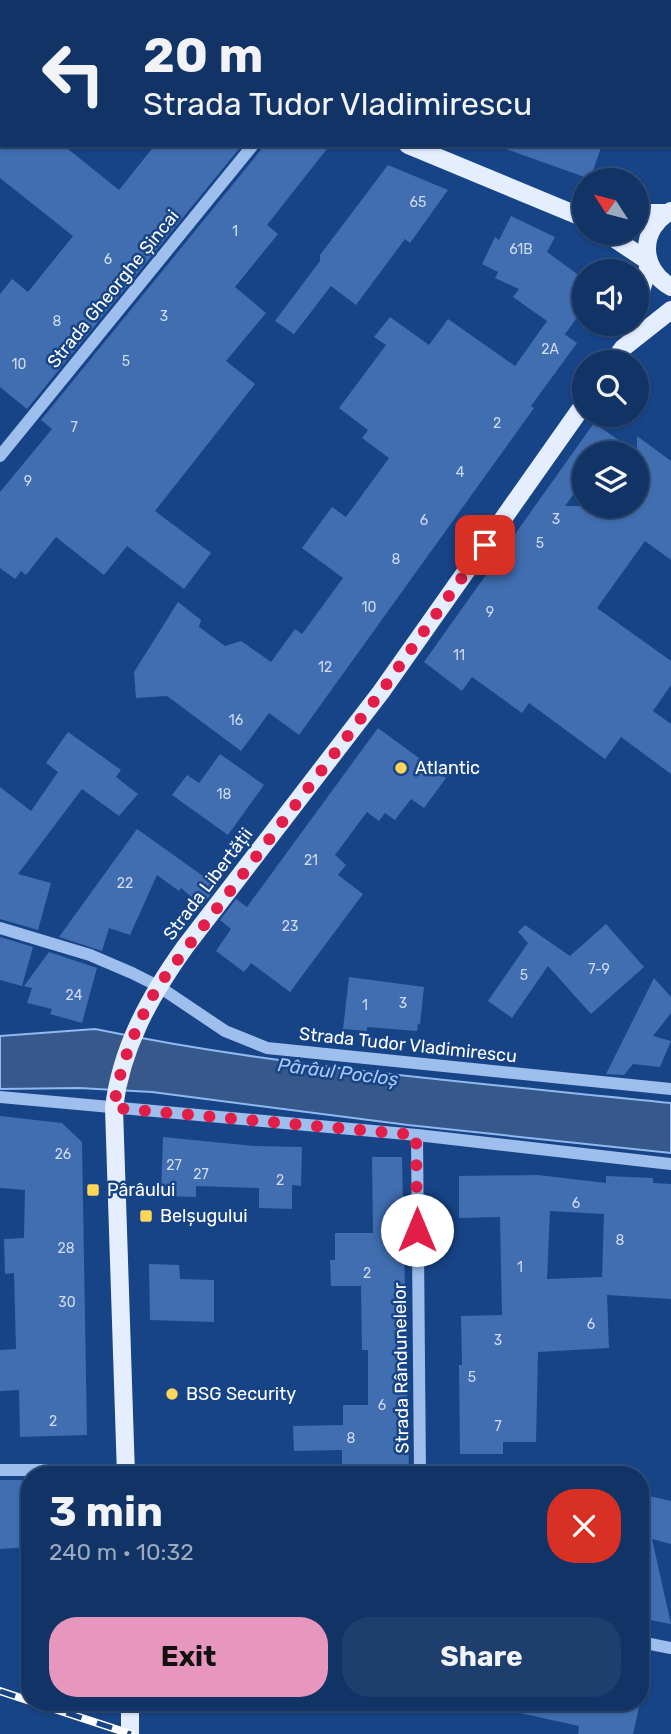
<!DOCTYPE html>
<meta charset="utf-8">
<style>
body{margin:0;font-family:Rubik,sans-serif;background:#1e3f6e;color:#f1f3f6;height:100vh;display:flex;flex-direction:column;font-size:26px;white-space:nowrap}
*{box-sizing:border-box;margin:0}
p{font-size:23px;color:#9caabf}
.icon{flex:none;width:38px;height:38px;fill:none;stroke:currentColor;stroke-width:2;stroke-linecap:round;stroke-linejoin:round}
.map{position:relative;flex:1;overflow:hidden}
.sheet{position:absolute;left:21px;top:1466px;width:628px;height:245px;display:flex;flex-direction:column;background:#113365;border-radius:28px;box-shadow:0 2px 5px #0004,0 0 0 2px #304e79}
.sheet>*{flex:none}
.guide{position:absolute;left:0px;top:0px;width:672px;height:147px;box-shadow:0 2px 5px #0004,0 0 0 2px #304e79;background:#113365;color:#f1f3f6;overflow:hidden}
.needle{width:46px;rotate:306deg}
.fabs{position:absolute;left:572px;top:168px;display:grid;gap:14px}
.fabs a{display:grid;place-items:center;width:77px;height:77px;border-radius:50%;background:#113365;box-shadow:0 2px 5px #0004,0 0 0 2px #304e79;font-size:35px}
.pin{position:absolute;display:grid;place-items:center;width:60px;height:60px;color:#fff;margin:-30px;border-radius:14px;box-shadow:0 4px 10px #0006}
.me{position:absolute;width:77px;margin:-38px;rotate:0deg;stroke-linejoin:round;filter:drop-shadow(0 0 5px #0008)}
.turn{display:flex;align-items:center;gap:24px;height:147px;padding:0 28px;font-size:32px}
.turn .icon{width:91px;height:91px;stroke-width:2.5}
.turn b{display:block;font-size:49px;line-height:60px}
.round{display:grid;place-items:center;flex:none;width:74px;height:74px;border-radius:28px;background:#1e3f6e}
.headline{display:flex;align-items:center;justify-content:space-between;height:119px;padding:0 28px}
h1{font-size:42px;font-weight:700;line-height:52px}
.primary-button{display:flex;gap:14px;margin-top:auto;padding:14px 28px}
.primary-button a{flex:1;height:80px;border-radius:28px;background:#e797bd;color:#111;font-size:28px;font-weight:700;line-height:80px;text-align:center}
.primary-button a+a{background:#1e3f6e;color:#f1f3f6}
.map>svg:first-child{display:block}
.water{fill:#37588a;stroke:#90b9f0;stroke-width:2}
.building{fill:#406eb1;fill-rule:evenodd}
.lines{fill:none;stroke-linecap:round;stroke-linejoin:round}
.minor{stroke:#9ebfed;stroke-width:12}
.major{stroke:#e4eeff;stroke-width:18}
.rail-casing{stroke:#fff;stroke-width:8}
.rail{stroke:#174487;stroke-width:5;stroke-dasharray:16;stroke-linecap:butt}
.route{stroke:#e11d48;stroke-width:12;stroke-dasharray:0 21.6}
.poi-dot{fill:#ffd55a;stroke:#174487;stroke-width:2.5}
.labels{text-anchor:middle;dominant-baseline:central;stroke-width:5;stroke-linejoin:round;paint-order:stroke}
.number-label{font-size:14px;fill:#cfdbec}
.street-label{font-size:18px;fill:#fff;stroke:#174487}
.poi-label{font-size:18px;fill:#fff;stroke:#174487;text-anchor:start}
.water-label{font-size:19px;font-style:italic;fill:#a9c9f5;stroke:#174487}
</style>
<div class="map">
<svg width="671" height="1734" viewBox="0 0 671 1734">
<rect width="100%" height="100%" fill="#174487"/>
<path class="water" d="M 95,1029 C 284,1068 479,1083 671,1103 L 671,1153 L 408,1125 L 152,1092 L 79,1088 L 0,1089 L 0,1036 Z"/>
<g class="building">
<polygon points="0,145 63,145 119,190 155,145 242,145 27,409 0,387 0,294 12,279 28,292 73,236 0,178"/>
<polygon points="262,145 330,145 267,225 278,234 235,287 266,313 226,361 255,384 155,511 211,553 184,589 127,546 104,575 56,537 26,575 21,571 15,579 0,568 0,492 52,429 41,420 260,151"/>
<polygon points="506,145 602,145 590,179 506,149"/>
<polygon points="388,165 448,190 410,243 405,239 356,305 331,286 294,334 275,321 320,261 320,255"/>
<polygon points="511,216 555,237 547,252 584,279 584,308 565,334 560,331 577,343 531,406 534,408 299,735 269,713 241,751 167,696 136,698 134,672 178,602 201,620 199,627 225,646 241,641 271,662 295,629 302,634 343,578 302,548 332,507 346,517 389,458 362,438 368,430 339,408 386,345 374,337 390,317 429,345 448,319 515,366 547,321 513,297 519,289 495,278 498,272 482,264 495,237 499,240"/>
<path d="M 594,423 L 637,453 L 637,436 L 671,461 L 671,560 L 645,541 L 597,608 L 671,661 L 671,685 L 653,711 L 671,724 L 671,774 L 621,737 L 605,759 L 529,703 L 522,713 L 472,677 L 462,691 L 424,662 ZM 584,453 L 637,453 L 637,506 L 565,506 L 584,480 Z"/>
<polygon points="378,728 446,778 424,808 411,799 395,820 385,813 379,821 367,812 335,855 346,865 338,875 363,894 290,992 251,963 244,972 216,951 231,929 220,920 236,899 247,907"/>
<polygon points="68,732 121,770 116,777 138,794 119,816 82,789 18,874 51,883 38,930 0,919 0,787 31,811 58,772 46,763"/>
<polygon points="220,754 264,785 228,835 172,795 187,775 199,783"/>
<polygon points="137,829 217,886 202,906 181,888 179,891 157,875 130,935 109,928 102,951 59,937"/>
<polygon points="606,924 644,967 591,1014 548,966 512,1018 488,1001 528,943 518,932 525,925 570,956"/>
<polygon points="0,937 33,947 22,986 0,980"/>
<polygon points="49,952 97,968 82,1023 50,1014 52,1009 27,1003 32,988 24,986"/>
<polygon points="349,977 424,987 420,1024 418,1024 417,1031 367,1027 367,1031 343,1029"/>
<polygon points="654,978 671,997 671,1013 653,1036 671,1041 660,1067 633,1064 624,1075 606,1074"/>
<polygon points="0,1116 62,1123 82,1142 87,1435 20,1437 19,1390 0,1391 0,1350 16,1349 14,1273 5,1274 4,1239 24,1238 25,1190 0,1188"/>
<polygon points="163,1137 254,1146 302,1147 301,1186 292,1185 292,1209 259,1208 259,1188 196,1186 196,1197 161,1196"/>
<polygon points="372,1157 402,1157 409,1475 342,1475 342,1450 294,1451 293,1426 343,1425 343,1405 368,1405 368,1350 362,1350 361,1286 331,1286 330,1260 335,1260 335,1233 373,1233"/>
<path d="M 538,1175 L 606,1183 L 606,1176 L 653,1178 L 653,1183 L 671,1184 L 671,1299 L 607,1295 L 609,1348 L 538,1352 L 536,1442 L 503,1442 L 503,1454 L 460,1454 L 459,1365 L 462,1365 L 461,1316 L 502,1315 L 500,1217 L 459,1218 L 459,1176 ZM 550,1211 L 604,1214 L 602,1277 L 547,1279 Z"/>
<polygon points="149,1264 179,1265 180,1279 214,1280 214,1322 150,1320"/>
<polygon points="0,1480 30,1480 30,1547 0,1549"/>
<polygon points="640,1494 671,1501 671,1544 652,1539 671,1624 640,1618"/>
<polygon points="521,1703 640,1703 633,1734 578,1734 579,1726 520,1713"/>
</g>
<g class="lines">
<g class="minor">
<polyline points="644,0 645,2"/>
<polyline points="670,85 671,87"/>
<polyline points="0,456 253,145"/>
<polyline points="0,928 90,955 132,973 158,986 225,1031 267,1048 671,1089"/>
<polyline points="0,1097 417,1135 671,1164"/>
<polyline points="417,1135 420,1475"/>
<polyline points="0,1470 126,1470"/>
<polyline points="640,1642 671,1648"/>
</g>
<g class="major">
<polyline points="85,0 89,2"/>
<polyline points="408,145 584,218"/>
<path d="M 671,211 C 639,228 639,269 671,287"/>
<polyline points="637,213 667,213"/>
<polyline points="606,233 648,261"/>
<polyline points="637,304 649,265"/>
<polyline points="613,362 623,348 671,310"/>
<path d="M 126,1475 L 114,1108 C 121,1048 150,996 185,947 L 381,692 L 584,404"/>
<polyline points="130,1703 130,1734"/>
</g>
<g class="rail-casing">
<g id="rail">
<polyline points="0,1691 30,1701"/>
<polyline points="36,1703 131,1734"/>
</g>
</g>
<use href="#rail" class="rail"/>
</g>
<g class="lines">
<path class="route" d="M 417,1230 L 416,1135 L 114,1108 C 119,1065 137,1024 158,986 L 381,692 L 485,545"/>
</g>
<g class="poi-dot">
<circle cx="401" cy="768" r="7"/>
<rect x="86" y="1183" width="14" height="14" rx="3.5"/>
<rect x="139" y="1209" width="14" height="14" rx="3.5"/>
<circle cx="172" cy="1394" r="7"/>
</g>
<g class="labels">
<g class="number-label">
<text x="418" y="202">65</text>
<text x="235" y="231">1</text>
<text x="521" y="249">61B</text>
<text x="108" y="259">6</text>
<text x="164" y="316">3</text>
<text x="57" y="321">8</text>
<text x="550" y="349">2A</text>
<text x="126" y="361">5</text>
<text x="19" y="364">10</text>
<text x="497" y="423">2</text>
<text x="74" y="427">7</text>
<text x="460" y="472">4</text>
<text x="28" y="481">9</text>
<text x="556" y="519">3</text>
<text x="424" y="520">6</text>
<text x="540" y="543">5</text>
<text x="396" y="559">8</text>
<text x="369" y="607">10</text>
<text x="490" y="612">9</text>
<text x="459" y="655">11</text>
<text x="325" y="667">12</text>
<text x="236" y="720">16</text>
<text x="224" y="794">18</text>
<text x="311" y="860">21</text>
<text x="125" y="883">22</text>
<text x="290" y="926">23</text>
<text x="599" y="969">7-9</text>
<text x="524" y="975">5</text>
<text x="74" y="995">24</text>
<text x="403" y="1003">3</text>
<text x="365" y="1005">1</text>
<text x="63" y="1154">26</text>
<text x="174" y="1165">27</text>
<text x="201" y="1174">27</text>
<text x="280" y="1180">2</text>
<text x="576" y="1203">6</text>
<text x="620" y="1240">8</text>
<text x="66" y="1248">28</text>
<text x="520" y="1267">1</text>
<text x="367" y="1273">2</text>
<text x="67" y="1302">30</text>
<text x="591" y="1324">6</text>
<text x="498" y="1340">3</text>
<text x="472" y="1377">5</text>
<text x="382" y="1405">6</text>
<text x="53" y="1421">2</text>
<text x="498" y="1426">7</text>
<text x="351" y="1438">8</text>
</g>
<g class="street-label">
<text transform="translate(113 289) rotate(-51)">Strada Gheorghe Șincai</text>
<text transform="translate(208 884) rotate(-53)">Strada Libertății</text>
<text transform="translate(408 1045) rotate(6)">Strada Tudor Vladimirescu</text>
<text transform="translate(401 1368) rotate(-91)">Strada Rândunelelor</text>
</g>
<g class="poi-label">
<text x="415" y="768">Atlantic</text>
<text x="107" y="1190">Pârâului</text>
<text x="160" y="1216">Belșugului</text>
<text x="186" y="1394">BSG Security</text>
</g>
<g class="water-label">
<text transform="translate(338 1072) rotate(7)">Pârâul Pocloș</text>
</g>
</g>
</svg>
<div class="fabs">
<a><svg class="needle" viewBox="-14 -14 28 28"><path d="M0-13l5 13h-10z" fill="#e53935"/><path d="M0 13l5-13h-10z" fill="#9caabf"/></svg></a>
<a><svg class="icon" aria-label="sound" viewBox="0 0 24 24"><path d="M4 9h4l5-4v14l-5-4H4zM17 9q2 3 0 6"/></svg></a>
<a><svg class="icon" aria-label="search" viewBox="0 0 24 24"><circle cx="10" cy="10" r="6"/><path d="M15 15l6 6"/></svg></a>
<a><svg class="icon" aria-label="layers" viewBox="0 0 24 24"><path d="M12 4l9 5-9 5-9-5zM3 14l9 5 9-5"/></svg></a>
</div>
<div class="pin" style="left:485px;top:545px;background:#d93025"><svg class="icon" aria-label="arrive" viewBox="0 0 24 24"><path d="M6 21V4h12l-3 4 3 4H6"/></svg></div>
<svg class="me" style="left:417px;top:1230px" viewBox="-20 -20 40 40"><circle r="19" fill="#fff"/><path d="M0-13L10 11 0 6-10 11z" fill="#e11d48"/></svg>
<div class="guide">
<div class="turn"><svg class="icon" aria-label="left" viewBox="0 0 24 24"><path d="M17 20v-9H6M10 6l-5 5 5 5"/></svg><div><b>20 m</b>Strada Tudor Vladimirescu</div></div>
</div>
<section class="sheet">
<div class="headline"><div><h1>3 min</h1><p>240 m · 10:32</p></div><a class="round" style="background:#d93025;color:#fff"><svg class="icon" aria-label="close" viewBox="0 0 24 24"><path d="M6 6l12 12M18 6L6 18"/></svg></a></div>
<div class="primary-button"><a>Exit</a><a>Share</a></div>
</section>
</div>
